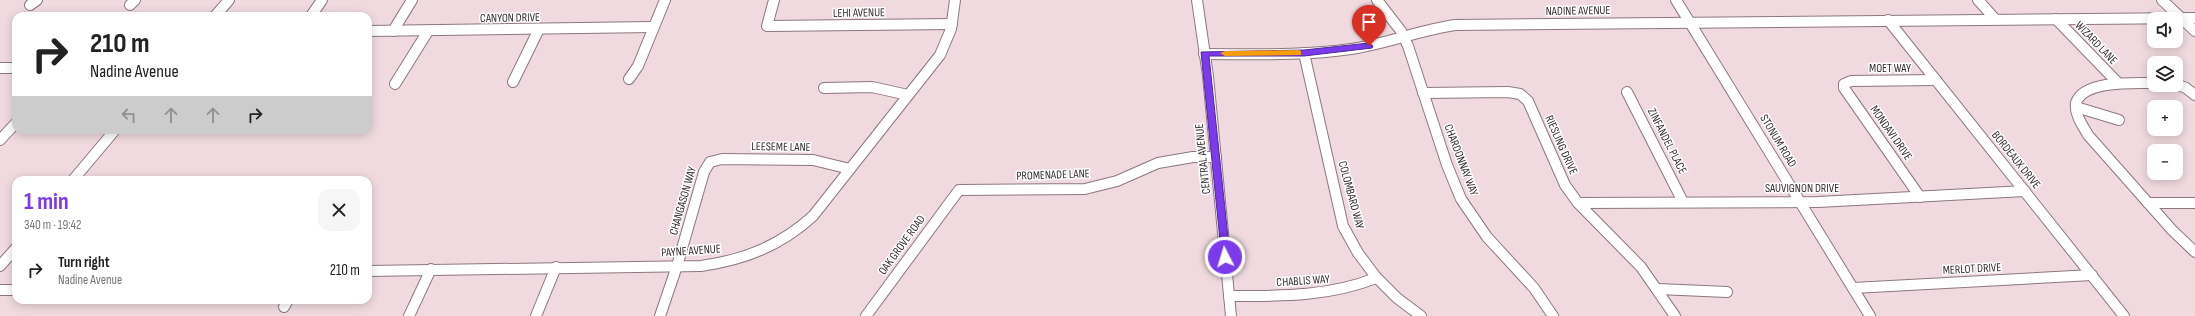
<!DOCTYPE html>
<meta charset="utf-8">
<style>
body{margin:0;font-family:"Sofia Sans Condensed",sans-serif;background:#f6f6f6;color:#222;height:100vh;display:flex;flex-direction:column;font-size:15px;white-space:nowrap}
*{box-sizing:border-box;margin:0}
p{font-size:13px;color:#767676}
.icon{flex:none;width:22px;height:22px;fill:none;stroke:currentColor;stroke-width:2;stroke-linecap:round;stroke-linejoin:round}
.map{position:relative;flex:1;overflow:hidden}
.sheet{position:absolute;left:12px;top:176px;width:360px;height:128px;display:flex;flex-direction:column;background:#fff;border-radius:12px;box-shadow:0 2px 10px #0003}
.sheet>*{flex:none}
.hud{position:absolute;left:12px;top:12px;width:360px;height:122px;border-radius:12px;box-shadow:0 2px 10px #0003;background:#fff;color:#222;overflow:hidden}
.fabs{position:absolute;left:2147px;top:12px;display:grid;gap:8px}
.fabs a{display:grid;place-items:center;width:36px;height:36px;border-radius:8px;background:#fff;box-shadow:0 2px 10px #0003;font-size:20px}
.pin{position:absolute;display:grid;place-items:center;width:34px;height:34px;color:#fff;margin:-41px -17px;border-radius:50% 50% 50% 0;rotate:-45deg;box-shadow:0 0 4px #0007}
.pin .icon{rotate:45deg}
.me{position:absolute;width:44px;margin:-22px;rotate:355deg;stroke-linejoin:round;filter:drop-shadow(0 0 3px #0008)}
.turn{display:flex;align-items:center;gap:14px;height:84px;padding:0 12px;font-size:18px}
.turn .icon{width:52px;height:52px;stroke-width:2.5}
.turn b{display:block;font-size:28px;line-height:34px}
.lanes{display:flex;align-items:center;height:38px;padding:0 12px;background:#0003;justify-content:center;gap:20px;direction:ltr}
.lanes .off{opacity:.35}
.round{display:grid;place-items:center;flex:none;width:42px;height:42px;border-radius:12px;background:#f6f6f6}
.headline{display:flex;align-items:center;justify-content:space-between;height:68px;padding:0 12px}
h1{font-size:24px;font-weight:700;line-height:30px;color:#7c3aed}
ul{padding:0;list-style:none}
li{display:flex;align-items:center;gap:12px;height:52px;padding:0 12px}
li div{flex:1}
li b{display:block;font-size:15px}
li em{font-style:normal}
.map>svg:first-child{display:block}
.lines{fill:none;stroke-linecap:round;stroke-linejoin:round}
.minor-casing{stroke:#8c787e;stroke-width:12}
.minor{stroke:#fff;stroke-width:10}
.route{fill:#7c3aed;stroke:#51269a}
.slow{fill:#f59e0b}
.labels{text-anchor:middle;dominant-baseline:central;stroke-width:3;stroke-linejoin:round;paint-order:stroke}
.street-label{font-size:12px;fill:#342c2e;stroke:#fff}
</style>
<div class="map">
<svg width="2195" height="316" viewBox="0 0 2195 316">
<rect width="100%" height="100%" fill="#f0dae0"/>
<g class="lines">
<g class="minor-casing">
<g id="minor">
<polyline points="774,0 767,26 952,24"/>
<polyline points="1197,0 1208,76 1231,316"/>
<polyline points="1377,0 1401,31 1408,46 1447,165 1461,199 1487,237 1534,288 1553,316"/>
<polyline points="1676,0 1870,316"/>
<polyline points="1978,0 1995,19"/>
<polyline points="2162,0 2195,31"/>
<polyline points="30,5 37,0"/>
<polyline points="130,5 135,0"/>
<polyline points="215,16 229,0"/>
<polyline points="311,16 322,0"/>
<polyline points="2056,19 2118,83"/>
<polyline points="1888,20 2124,316"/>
<polyline points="368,31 653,27"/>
<polyline points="393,31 412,0"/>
<polyline points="1304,53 1343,226 1358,253 1376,277 1397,298 1421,316"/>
<path d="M 1204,54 C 1253,54 1302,56 1351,49 C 1386,44 1420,30 1455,25 L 2195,18"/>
<polyline points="0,68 16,68"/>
<polyline points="629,79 638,66 665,0"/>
<polyline points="513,82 539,29"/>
<path d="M 2154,83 C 2135,83 2083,80 2076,103 C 2074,114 2083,126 2088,135 L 2172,230 L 2195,252"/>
<polyline points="395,84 428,31"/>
<polyline points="2176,84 2186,88 2195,95"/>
<polyline points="824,88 872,87 908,95"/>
<polyline points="1627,92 1683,202"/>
<polyline points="1423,93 1508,92 1520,94 1528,101 1565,185 1578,203 1641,267 1675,316"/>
<polyline points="2076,107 2119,120"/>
<polyline points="0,140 16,123"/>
<polyline points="73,180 115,130"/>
<polyline points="1920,197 1844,88 1844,84 1851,81 1936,80"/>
<polyline points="1578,203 1818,202 2025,191"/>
<polyline points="2148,203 2195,203"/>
<polyline points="0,266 16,248"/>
<path d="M 368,271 L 701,266 C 744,260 780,246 813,216 L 940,55 L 951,29 L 955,0"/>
<polyline points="1853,288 2092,275"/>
<polyline points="1658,289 1727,292"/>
<polyline points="0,290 16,290"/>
<path d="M 1229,296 C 1280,296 1328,297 1376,278"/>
<polyline points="284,307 288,300"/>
<polyline points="409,316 431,269"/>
<polyline points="536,316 556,267"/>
<polyline points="660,316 677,266 704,172 710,162 722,159 813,160 850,169"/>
<polyline points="866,316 959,190 1085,189 1117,181 1158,163 1193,157 1216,157"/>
</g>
</g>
<use href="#minor" class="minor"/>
</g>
<polygon class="route" points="1369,43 1373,46 1372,48 1304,56 1209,56 1230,257 1229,260 1222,260 1201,52 1304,50"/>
<polygon class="slow" points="1299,50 1301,51 1301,55 1225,56 1220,53 1225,51"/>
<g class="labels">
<g class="street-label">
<text transform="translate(1578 11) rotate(-1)">NADINE AVENUE</text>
<text transform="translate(859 13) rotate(-1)">LEHI AVENUE</text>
<text transform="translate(510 18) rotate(-1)">CANYON DRIVE</text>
<text transform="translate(2096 43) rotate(46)">WIZARD LANE</text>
<text x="1890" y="68">MOET WAY</text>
<text transform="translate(1891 133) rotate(55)">MONDAVI DRIVE</text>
<text transform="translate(1667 141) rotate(63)">ZINFANDEL PLACE</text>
<text transform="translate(1778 141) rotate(59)">STONUM ROAD</text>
<text transform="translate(1561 145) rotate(66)">RIESLING DRIVE</text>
<text transform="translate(781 147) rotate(1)">LEESEME LANE</text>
<text transform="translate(1203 159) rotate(-96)">CENTRAL AVENUE</text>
<text transform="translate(1461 160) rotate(69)">CHARDONNAY WAY</text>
<text transform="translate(2016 160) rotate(51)">BORDEAUX DRIVE</text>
<text transform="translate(1053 175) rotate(-2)">PROMENADE LANE</text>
<text x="1802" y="188">SAUVIGNON DRIVE</text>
<text transform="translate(1351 195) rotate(75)">COLOMBARD WAY</text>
<text transform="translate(683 201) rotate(-74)">CHANGASON WAY</text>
<text transform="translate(902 245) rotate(-54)">OAK GROVE ROAD</text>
<text transform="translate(691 251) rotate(-4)">PAYNE AVENUE</text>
<text transform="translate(1972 269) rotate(-3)">MERLOT DRIVE</text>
<text transform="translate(1303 281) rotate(-4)">CHABLIS WAY</text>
</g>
</g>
</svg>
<div class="fabs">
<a><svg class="icon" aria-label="sound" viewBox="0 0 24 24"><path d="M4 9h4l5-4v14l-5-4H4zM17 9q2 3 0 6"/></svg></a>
<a><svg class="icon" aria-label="layers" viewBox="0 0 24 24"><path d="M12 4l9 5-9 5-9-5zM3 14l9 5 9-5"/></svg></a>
<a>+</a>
<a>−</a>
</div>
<div class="pin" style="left:1369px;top:46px;background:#d93025"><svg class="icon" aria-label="arrive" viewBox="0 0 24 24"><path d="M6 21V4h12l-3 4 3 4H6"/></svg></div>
<svg class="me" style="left:1225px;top:257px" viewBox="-20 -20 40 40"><circle r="17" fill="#7c3aed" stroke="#fff" stroke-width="3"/><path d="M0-11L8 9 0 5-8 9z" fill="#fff"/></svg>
<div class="hud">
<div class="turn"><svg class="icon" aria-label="right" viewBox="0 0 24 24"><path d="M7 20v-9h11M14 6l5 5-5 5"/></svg><div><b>210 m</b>Nadine Avenue</div></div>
<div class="lanes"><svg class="icon off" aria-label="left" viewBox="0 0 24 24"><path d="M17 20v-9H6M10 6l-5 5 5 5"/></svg><svg class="icon off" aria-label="ahead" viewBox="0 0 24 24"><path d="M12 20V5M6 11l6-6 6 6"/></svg><svg class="icon off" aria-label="ahead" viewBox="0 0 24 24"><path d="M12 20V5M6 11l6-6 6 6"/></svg><svg class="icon" aria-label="right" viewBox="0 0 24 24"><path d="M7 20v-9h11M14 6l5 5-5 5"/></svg></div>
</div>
<section class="sheet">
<div class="headline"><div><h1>1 min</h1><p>340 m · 19:42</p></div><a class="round"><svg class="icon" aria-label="close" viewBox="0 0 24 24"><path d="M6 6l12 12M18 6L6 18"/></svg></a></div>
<ul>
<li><svg class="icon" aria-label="right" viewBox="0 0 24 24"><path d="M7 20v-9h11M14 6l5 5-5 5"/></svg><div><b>Turn right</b><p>Nadine Avenue</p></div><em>210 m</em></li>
</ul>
</section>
</div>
